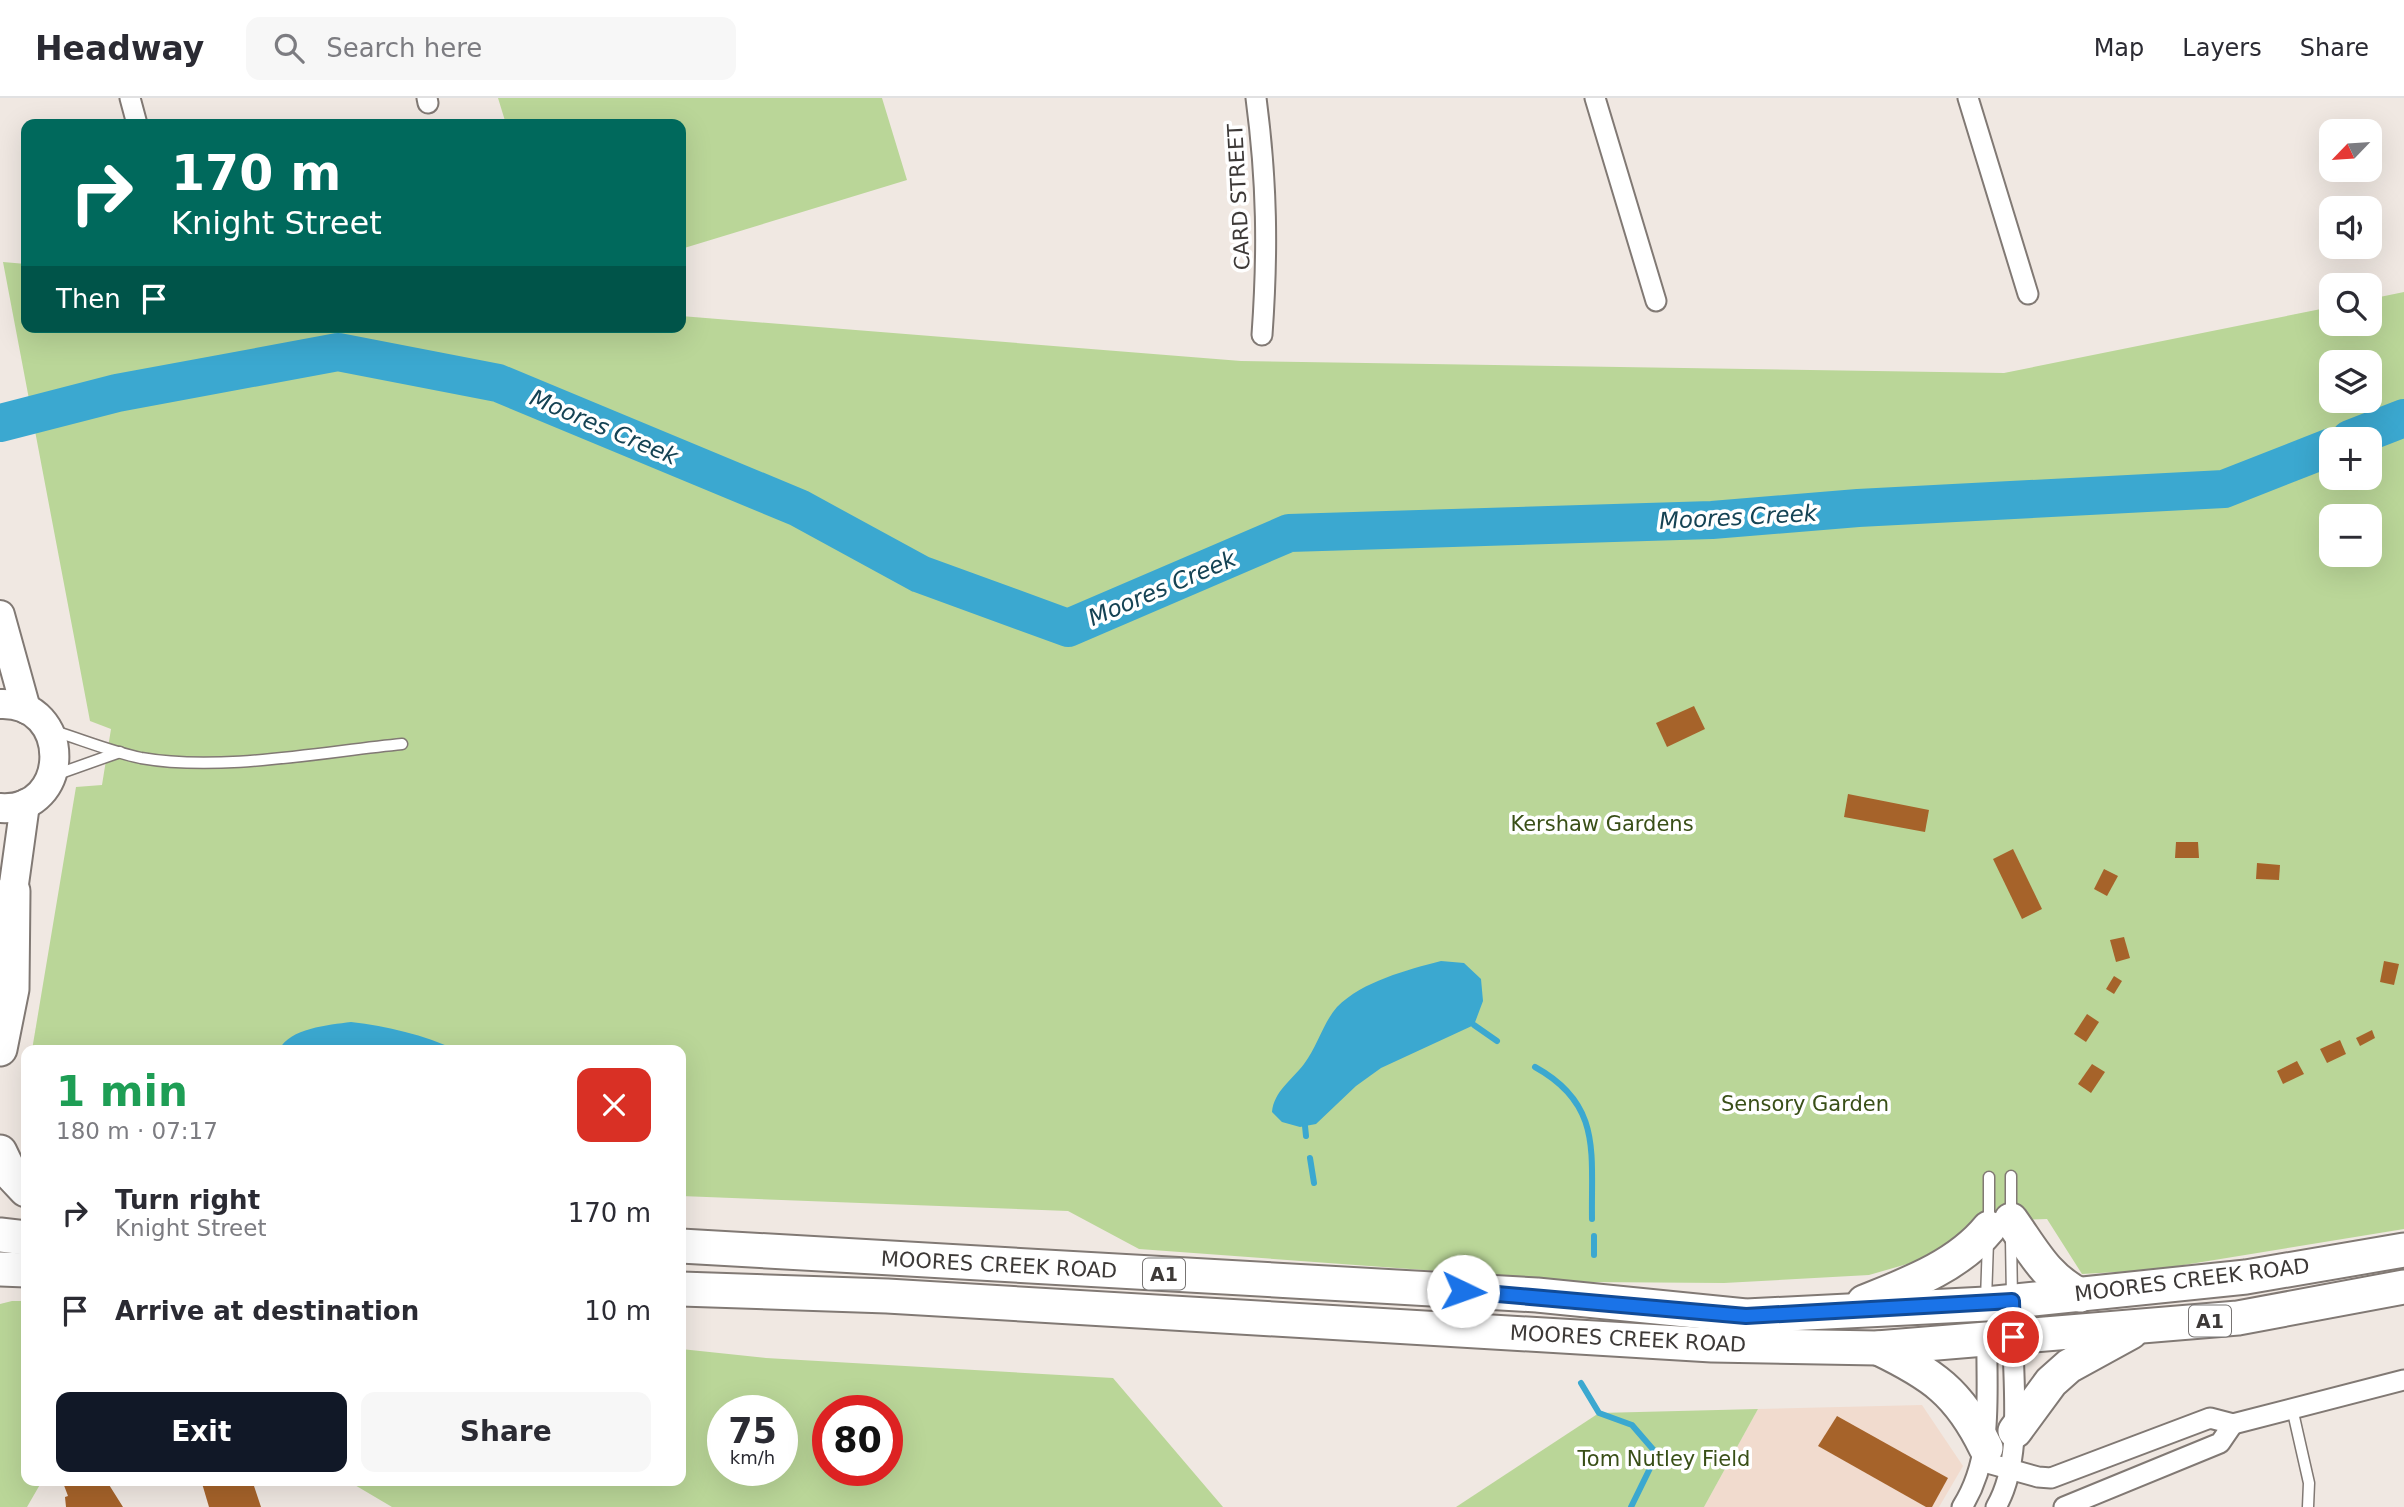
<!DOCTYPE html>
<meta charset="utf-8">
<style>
body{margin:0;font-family:"DejaVu Sans",sans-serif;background:#f7f7f7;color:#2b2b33;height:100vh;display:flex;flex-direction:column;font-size:26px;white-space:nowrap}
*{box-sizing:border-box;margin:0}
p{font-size:23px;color:#7c7c81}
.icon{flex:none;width:38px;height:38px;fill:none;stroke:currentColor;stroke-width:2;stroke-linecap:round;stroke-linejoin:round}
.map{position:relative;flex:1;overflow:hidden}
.panel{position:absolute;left:21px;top:947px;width:665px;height:441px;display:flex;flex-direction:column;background:#fff;border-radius:14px;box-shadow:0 7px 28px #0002}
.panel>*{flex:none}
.banner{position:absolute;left:21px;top:21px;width:665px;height:214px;border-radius:14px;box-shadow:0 7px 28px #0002;background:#00695c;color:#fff;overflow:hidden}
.needle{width:46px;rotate:245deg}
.buttons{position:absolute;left:2319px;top:21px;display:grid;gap:14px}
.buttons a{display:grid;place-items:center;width:63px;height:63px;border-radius:14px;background:#fff;box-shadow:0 7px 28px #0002;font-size:35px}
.speed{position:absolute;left:707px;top:1297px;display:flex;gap:14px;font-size:35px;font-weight:700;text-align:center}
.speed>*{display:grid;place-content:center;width:91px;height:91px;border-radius:50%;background:#fff;box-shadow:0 7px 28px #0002;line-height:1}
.speed small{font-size:18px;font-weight:400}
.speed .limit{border:10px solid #d22;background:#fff;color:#111}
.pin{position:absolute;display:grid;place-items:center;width:60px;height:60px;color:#fff;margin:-30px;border:4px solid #fff;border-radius:50%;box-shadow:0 2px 7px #0007}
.me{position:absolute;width:77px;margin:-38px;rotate:93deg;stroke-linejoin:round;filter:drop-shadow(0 0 5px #0008)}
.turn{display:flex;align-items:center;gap:24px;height:147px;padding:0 35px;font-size:32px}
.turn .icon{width:91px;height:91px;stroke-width:2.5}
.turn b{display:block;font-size:49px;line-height:60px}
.then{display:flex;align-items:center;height:66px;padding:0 35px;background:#0003;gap:14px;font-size:26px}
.round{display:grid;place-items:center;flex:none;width:74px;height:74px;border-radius:14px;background:#f7f7f7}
.summary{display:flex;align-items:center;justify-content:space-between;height:119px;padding:0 35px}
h1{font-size:42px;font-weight:700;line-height:52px;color:#1e9e55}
.cta{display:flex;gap:14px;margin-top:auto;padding:14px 35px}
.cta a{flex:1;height:80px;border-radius:14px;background:#111827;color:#fff;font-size:28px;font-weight:700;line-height:80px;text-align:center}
.cta a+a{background:#f7f7f7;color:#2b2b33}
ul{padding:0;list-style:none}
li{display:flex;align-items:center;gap:21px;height:98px;padding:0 35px}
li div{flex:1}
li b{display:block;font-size:26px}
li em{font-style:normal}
header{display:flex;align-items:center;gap:42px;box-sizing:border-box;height:98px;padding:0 35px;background:#fff;border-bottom:2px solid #e1e1e2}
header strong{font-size:33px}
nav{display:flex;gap:38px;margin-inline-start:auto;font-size:24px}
.search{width:490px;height:63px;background:#f7f7f7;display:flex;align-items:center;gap:18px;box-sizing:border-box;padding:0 24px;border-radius:14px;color:#7c7c81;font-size:26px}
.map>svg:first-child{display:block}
.industrial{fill:#f1dbce}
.green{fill:#bad698;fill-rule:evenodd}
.water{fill:#3ba8d0}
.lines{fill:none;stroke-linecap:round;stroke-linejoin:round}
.stream{stroke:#3ba8d0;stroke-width:6}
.river{stroke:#3ba8d0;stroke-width:38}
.building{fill:#a6632a}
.service-casing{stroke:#817974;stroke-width:13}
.minor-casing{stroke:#817974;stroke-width:23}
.secondary-casing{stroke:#817974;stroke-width:32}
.trunk-casing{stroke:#817974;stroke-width:37}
.service{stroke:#fff;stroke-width:10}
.minor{stroke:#fff;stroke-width:19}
.secondary{stroke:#fff;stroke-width:28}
.trunk{stroke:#fff;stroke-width:33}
.route-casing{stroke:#114b97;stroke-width:18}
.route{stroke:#1a73e8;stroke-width:12}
.labels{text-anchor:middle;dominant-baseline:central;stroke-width:7;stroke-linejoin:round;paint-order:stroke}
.shield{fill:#fff;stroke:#777473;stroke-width:2}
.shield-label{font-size:19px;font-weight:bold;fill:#3d3937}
.street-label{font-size:21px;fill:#3d3937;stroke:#fff}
.park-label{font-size:21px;fill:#394f17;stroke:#fff}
.water-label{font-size:23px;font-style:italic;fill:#154354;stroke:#fff}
</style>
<header>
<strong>Headway</strong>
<div class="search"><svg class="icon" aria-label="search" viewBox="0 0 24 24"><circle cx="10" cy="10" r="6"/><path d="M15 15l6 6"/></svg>Search here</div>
<nav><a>Map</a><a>Layers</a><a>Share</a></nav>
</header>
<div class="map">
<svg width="2404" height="1409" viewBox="0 0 2404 1409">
<rect width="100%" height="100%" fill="#f0e8e2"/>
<polygon class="industrial" points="1922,1307 1963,1368 1939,1409 1704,1409 1758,1311"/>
<g class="green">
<polygon points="498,0 882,0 907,82 681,151 681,26 506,26"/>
<path d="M 3,164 L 26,166 L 26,229 L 681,229 L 681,218 L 1241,263 L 2004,275 L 2331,209 L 2331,226 L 2370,226 L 2370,201 L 2404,194 L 2404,1131 L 2153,1172 L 2082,1176 L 2047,1121 L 1971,1123 L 1950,1145 L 1921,1162 L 1869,1177 L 1724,1185 L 1587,1184 L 1139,1151 L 1068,1113 L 681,1098 L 681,952 L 32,952 L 76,689 L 102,687 L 111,631 L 90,623 ZM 2331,264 L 2370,264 L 2370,303 L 2331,303 ZM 2331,341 L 2370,341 L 2370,380 L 2331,380 ZM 2331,418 L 2370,418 L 2370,457 L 2331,457 Z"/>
<polygon points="12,1203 26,1203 26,1382 42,1383 27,1409 0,1409 0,1206"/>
<path d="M 681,1251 L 766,1260 L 1113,1280 L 1223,1409 L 392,1409 L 348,1383 L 681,1382 ZM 782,1312 L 782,1372 L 723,1372 L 723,1312 ZM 828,1312 L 887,1312 L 887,1372 L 828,1372 Z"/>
<polygon points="1758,1311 1704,1409 1456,1409 1599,1315"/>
</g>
<g class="water">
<path d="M 1441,863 L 1464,865 L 1481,881 L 1483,903 L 1474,927 L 1381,970 L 1356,988 L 1316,1026 L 1300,1029 L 1282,1024 L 1272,1014 C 1274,993 1292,982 1304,966 C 1317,949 1323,925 1337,909 C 1363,883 1407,872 1441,863 Z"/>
<path d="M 351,924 C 388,928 423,937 457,952 L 279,952 C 290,930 328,927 351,924 Z"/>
</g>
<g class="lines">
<g class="stream">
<polyline points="1474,927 1497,943"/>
<path d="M 1535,969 C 1602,1006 1591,1054 1592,1121"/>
<polyline points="1305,1028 1306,1038"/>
<polyline points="1310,1060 1314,1085"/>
<polyline points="1594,1138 1594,1157"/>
<polyline points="1581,1285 1599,1315 1632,1327 1657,1356 1631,1409"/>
</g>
<g class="river">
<polyline points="0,325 117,295 338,254 498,285 799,410 920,476 1068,530 1289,435 1712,422 1858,410 2224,391 2331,349"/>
<polyline points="2350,341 2404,320"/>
</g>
</g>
<g class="building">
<polygon points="1694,608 1705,631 1667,649 1656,625"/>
<polygon points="1848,696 1929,712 1925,734 1844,719"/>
<polygon points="2176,744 2198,744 2199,760 2175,760"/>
<polygon points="2013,751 2042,811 2022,821 1993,761"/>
<polygon points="2257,765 2280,767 2279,782 2256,781"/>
<polygon points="2104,771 2118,778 2107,798 2094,791"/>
<polygon points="2124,839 2130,860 2116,864 2110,842"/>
<polygon points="2384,863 2399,866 2394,887 2380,884"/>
<polygon points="2114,878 2122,883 2114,896 2106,891"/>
<polygon points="2087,916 2099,924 2086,944 2074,936"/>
<polygon points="2372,932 2375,940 2360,948 2356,940"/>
<polygon points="2340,942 2346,956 2327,965 2320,951"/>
<polygon points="2297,963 2304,976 2283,986 2277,973"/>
<polygon points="2092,966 2105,974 2091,995 2078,986"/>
<polygon points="1837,1318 1948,1380 1932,1409 1926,1409 1818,1348"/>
<polygon points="62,1382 106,1382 123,1409 66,1409 65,1399 68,1398"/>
<polygon points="201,1382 252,1382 261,1409 209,1409"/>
</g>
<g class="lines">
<g class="service-casing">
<g id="service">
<path d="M 54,633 C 83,642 112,654 141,660 C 221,674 321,654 402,646"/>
<polyline points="55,677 120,654"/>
<polyline points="2011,1078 2011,1116"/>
<polyline points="1989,1125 1989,1079"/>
<polyline points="2011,1142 2012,1200"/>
<polyline points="1986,1202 1988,1143"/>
<polyline points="2292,1310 2309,1385 2308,1409"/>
</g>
</g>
<g class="minor-casing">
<g id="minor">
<polyline points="130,0 137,26"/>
<polyline points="427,0 428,5"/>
<path d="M 1256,0 C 1267,83 1268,153 1262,237"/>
<polyline points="1595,0 1656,203"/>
<polyline points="1968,0 2028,196"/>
<polyline points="1984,1364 2038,1379 2051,1380 2210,1320 2233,1326 2404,1282"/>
<path d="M 1962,1409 C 1994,1359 1986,1299 1987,1241"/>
<path d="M 1996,1409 C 2023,1363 2013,1290 2013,1239"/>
<polyline points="2064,1409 2220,1345 2233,1326"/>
</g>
</g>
<g class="secondary-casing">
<g id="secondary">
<polyline points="0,517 26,611"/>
<path d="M 0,606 C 73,603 72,715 0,710"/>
<polyline points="10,815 25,706"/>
</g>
</g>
<g class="trunk-casing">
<g id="trunk">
<polyline points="0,951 12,891 13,793"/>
<polyline points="0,1054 10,1075 26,1092"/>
<path d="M 2011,1122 C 2033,1153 2046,1180 2080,1197"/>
<polyline points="0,1137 26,1140"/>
<polyline points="681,1148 1537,1197 1746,1218 1986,1206 2246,1179 2404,1152"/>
<polyline points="0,1171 26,1172"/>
<polyline points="681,1191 887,1198 1712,1247 1877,1250 2238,1220 2404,1189"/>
<path d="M 1864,1204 C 1909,1186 1958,1168 1989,1130"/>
<path d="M 1878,1250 C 1932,1276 1959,1294 1986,1350"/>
<polyline points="2015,1333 2051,1284 2069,1268 2131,1234"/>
</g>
</g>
<use href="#service" class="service"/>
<use href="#minor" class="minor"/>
<use href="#secondary" class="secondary"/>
<use href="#trunk" class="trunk"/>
</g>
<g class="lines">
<g class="route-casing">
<polyline id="route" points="1463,1193 1746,1218 2012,1203 2013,1239"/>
</g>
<use href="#route" class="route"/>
</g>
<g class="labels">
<g class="shield">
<rect x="1143" y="1160.5" width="42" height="31" rx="5"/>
<rect x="2189" y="1207.5" width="42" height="31" rx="5"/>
</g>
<g class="shield-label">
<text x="1164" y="1176">A1</text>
<text x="2210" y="1223">A1</text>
</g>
<g class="street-label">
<text transform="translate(1239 99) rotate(-93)">CARD STREET</text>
<text transform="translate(999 1167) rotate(3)">MOORES CREEK ROAD</text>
<text transform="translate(2192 1182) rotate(-7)">MOORES CREEK ROAD</text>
<text transform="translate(1628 1241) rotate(3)">MOORES CREEK ROAD</text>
</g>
<g class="park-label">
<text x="1602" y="726">Kershaw Gardens</text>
<text x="1805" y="1006">Sensory Garden</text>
<text x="1664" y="1361">Tom Nutley Field</text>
</g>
<g class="water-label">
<text transform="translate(604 329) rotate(23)">Moores Creek</text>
<text transform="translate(1738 419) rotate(-3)">Moores Creek</text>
<text transform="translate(1162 490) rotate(-23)">Moores Creek</text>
</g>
</g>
</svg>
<div class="buttons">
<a><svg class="needle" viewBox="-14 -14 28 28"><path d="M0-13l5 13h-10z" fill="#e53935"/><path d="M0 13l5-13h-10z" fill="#7c7c81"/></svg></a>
<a><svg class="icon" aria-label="sound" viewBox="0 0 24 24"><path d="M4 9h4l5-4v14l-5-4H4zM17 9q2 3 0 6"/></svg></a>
<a><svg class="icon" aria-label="search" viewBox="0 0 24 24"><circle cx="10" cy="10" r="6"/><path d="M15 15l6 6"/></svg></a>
<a><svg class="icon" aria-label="layers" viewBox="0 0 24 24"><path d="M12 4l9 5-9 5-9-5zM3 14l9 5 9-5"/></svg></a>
<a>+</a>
<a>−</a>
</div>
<div class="speed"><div>75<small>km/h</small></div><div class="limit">80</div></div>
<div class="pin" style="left:2013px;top:1239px;background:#d93025"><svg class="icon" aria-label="arrive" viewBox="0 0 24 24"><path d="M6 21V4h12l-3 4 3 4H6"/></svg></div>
<svg class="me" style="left:1463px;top:1193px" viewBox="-20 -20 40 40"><circle r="19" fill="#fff"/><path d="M0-13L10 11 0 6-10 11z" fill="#1a73e8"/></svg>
<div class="banner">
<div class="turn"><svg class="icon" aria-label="right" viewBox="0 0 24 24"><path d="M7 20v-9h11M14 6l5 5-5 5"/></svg><div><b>170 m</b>Knight Street</div></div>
<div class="then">Then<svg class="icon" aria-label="arrive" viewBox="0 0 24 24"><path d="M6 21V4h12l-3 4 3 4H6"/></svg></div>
</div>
<section class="panel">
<div class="summary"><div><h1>1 min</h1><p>180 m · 07:17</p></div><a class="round" style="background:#d93025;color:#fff"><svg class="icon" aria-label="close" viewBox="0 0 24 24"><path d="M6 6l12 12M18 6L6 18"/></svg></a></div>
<ul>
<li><svg class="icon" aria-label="right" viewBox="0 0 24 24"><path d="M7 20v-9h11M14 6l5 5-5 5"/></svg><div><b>Turn right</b><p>Knight Street</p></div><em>170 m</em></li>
<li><svg class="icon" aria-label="arrive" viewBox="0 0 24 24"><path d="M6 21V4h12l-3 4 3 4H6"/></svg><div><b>Arrive at destination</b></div><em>10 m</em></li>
</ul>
<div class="cta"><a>Exit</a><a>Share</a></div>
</section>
</div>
